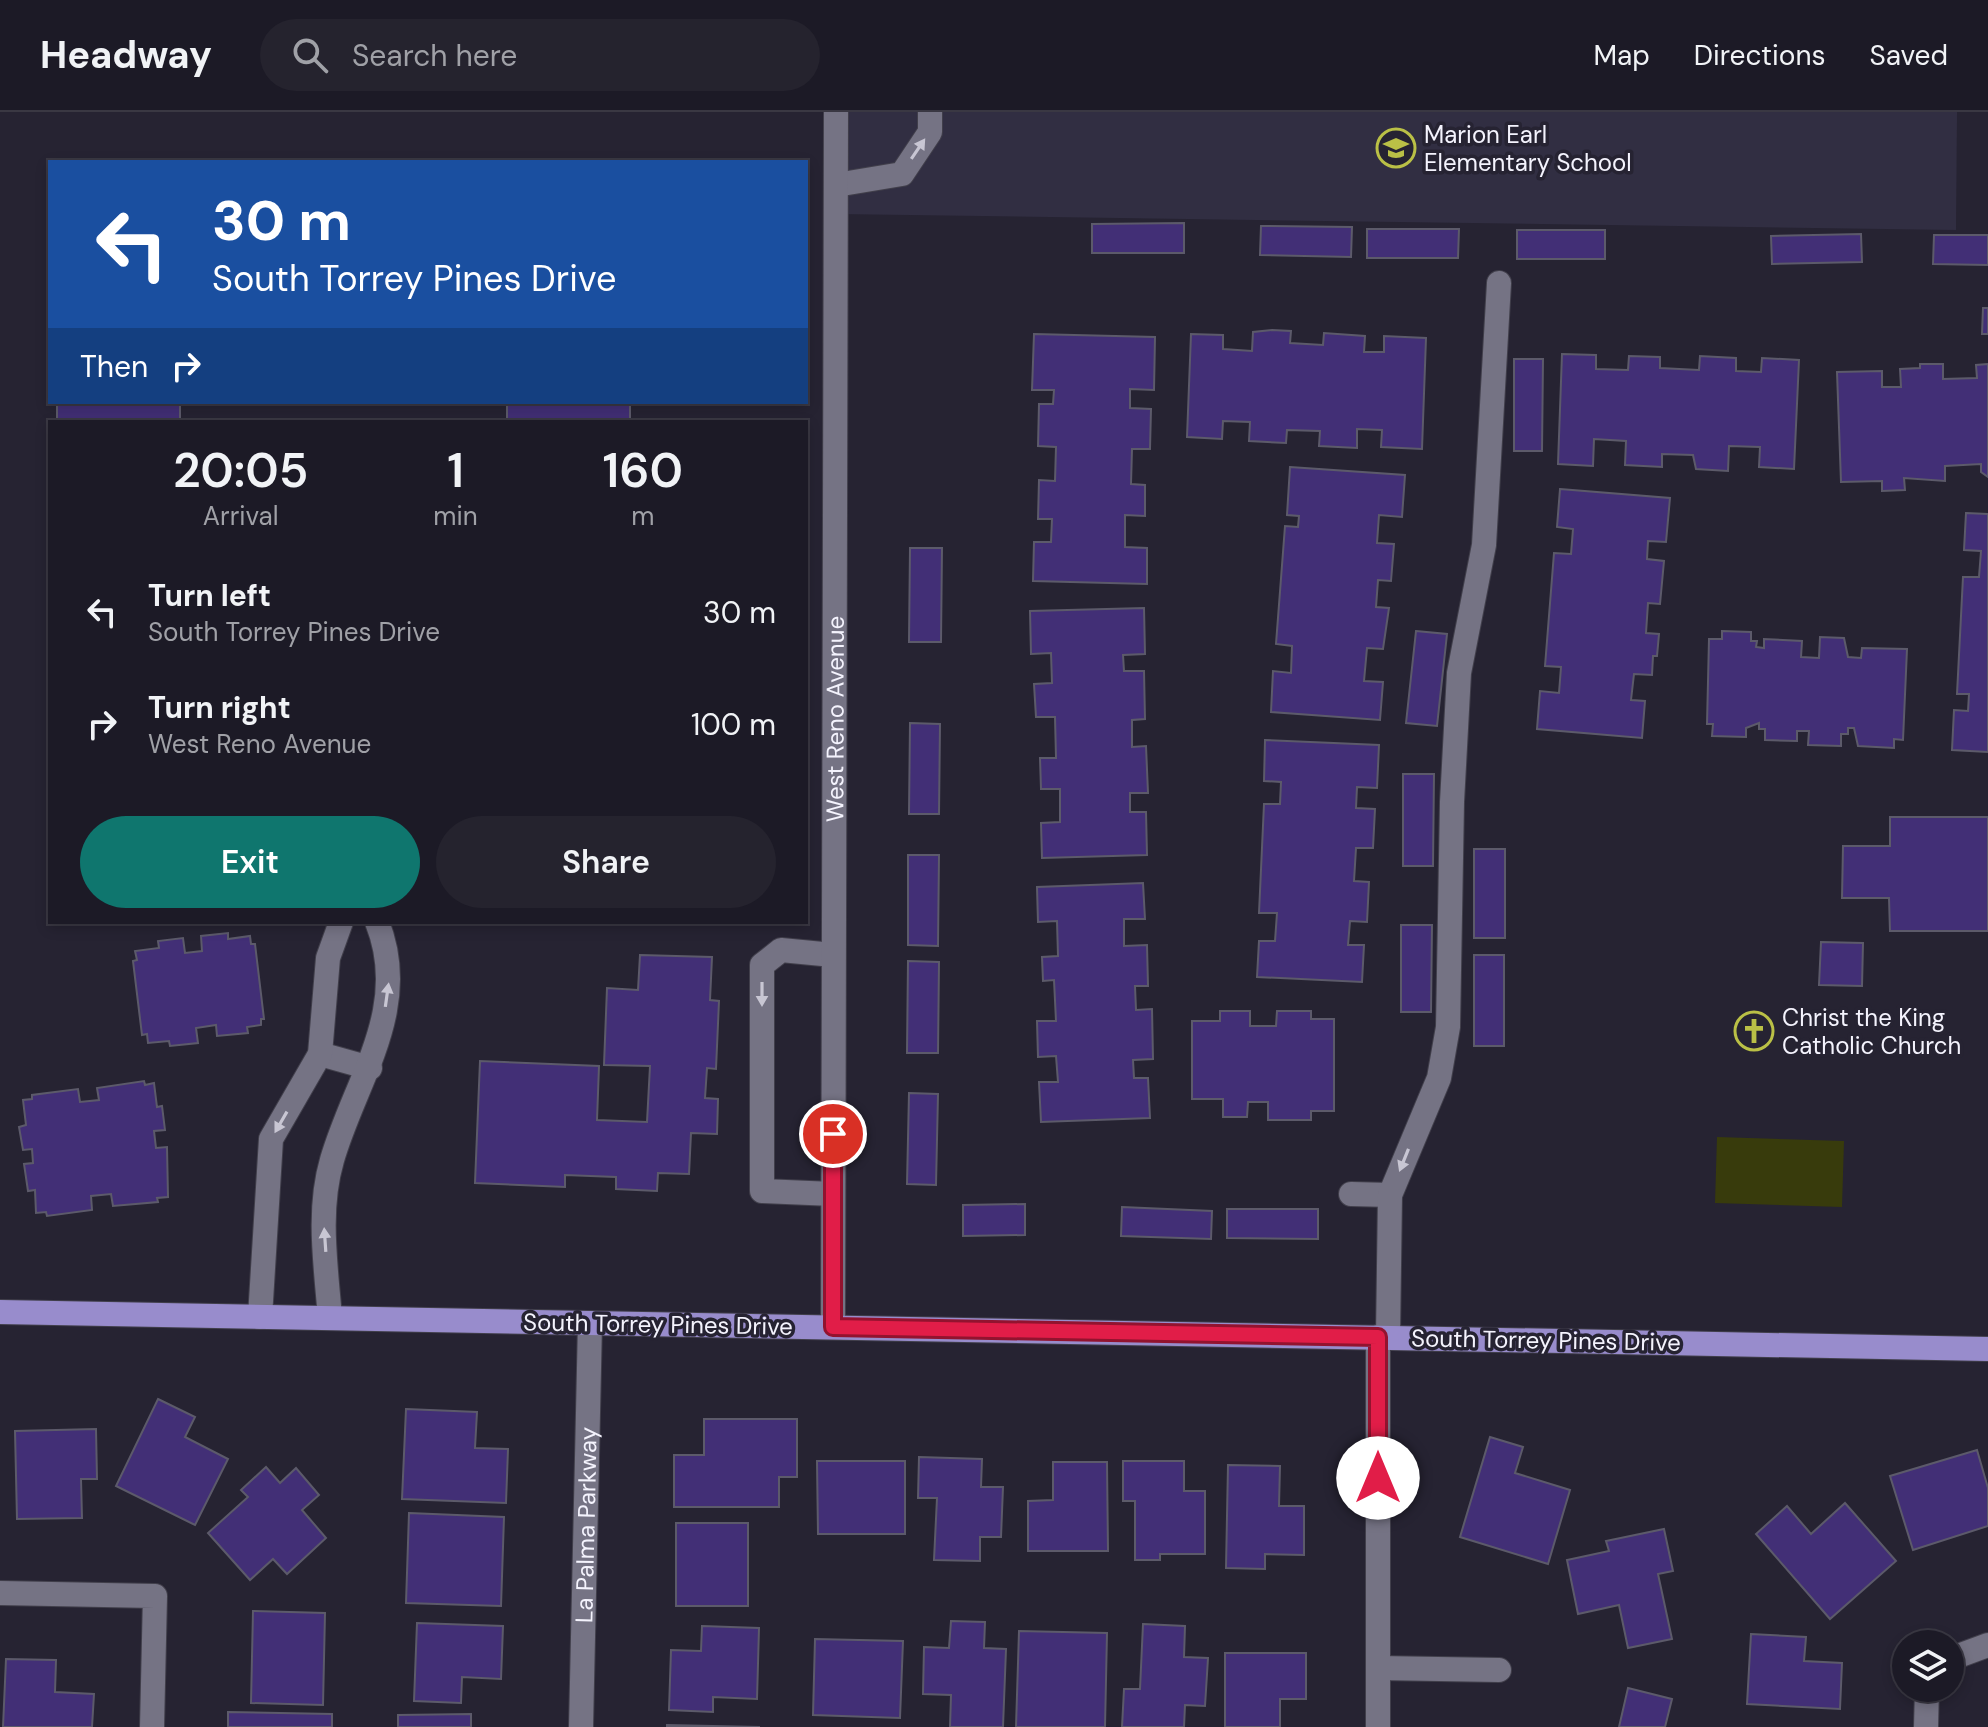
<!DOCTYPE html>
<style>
body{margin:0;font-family:"DM Sans",sans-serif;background:#25232e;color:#f1f3f6;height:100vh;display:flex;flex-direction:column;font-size:30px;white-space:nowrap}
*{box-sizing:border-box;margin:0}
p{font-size:26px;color:#a0a1a7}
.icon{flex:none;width:44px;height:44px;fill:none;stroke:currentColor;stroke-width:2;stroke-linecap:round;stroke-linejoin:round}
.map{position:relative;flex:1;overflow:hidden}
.drawer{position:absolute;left:48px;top:308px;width:760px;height:504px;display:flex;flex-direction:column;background:#1c1a26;border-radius:0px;box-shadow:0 4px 12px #0003,0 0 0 2px #3a3843}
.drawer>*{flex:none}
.hud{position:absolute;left:48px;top:48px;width:760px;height:244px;border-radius:0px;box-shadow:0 4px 12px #0003,0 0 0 2px #3a3843;background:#1a4fa0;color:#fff;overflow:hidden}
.controls{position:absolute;left:1892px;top:1518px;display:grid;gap:16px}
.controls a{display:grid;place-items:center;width:72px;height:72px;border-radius:50%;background:#1c1a26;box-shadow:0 4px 12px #0003,0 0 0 2px #3a3843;font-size:40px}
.pin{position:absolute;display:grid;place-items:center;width:68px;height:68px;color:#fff;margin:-34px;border:4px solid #fff;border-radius:50%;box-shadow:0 2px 8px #0007}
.me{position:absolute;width:88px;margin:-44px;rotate:0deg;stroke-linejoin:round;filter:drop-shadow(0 0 6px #0008)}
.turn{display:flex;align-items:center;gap:28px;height:168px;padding:0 32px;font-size:36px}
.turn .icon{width:104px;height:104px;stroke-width:2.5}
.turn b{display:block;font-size:56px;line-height:68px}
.then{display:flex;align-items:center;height:76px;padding:0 32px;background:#0003;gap:16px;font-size:30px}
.eta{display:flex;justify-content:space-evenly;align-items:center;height:136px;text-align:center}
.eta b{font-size:48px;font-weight:600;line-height:56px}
.action{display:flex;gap:16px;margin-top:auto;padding:16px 32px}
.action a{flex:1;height:92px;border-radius:48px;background:#0f766e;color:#fff;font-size:32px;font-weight:600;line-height:92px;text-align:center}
.action a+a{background:#25232e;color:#f1f3f6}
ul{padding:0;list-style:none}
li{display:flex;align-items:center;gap:24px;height:112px;padding:0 32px}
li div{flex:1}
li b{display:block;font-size:30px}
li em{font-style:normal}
header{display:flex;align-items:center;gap:48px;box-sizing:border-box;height:112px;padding:0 40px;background:#1c1a26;border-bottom:2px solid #3a3843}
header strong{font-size:38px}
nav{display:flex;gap:44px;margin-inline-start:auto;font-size:28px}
.search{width:560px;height:72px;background:#25232e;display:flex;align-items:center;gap:20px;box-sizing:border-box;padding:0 28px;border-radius:44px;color:#a0a1a7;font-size:30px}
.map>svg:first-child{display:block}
.built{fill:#312e42}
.green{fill:#383b0c}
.building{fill:#422f76;stroke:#5c5a6a;stroke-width:2}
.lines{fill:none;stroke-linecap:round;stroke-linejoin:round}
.minor-casing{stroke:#413f4b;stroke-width:26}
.major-casing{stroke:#413f4b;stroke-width:26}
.minor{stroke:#757384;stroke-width:24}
.major{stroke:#988ccc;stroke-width:24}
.oneway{fill:#c8c6d3}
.route-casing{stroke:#92132f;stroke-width:20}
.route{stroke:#e11d48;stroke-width:14}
.labels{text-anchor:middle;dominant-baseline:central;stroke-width:7;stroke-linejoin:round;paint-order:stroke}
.poi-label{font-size:24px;fill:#f4f3fd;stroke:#262332;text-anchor:start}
.street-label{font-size:24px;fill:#f4f3fd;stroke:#262332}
</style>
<header>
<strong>Headway</strong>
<div class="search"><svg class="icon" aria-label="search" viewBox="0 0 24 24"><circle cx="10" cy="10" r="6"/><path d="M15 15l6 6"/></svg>Search here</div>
<nav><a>Map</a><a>Directions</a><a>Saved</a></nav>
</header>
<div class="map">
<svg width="1988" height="1615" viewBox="0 0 1988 1615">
<rect width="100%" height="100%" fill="#262332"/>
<polygon class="built" points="836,0 1957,0 1956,118 836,102"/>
<polygon class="green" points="1717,1025 1844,1029 1842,1095 1715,1091"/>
<g class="building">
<polygon points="1184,111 1184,141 1092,141 1092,112"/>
<polygon points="1261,114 1352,115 1351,145 1260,143"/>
<polygon points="1367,117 1459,117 1458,146 1367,146"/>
<rect x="1517" y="118" width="88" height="29"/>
<polygon points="1861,122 1862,150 1772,152 1771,124"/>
<polygon points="1934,123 1988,123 1988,153 1933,152"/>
<polygon points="1983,196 1988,196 1988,222 1982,222"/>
<polygon points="1272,218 1291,219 1290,231 1323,233 1324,221 1365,224 1364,240 1384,240 1384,224 1426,226 1422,337 1381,335 1382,318 1357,317 1357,336 1319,334 1320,319 1287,318 1286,331 1249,329 1250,310 1223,309 1222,327 1187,325 1191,222 1223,223 1223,237 1252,239 1253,220"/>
<polygon points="1034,222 1155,225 1154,278 1130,277 1130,296 1151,297 1150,337 1132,337 1131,372 1145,373 1145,404 1125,403 1125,435 1147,436 1147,472 1033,469 1034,430 1051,430 1052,407 1038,407 1039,368 1055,369 1056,335 1038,334 1039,292 1053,292 1054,278 1032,278"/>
<polygon points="1562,242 1596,243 1596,257 1628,258 1629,244 1660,245 1660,256 1699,258 1700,244 1736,246 1736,259 1761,260 1762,246 1799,248 1794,357 1759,355 1760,335 1729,334 1728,359 1696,357 1693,343 1662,342 1662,355 1625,353 1626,329 1594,327 1593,354 1558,352"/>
<polygon points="1514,247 1543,247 1542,339 1514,339"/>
<polygon points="1920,252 1943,252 1943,267 1977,266 1976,253 1988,252 1988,365 1981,360 1981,352 1945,354 1945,369 1904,366 1905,378 1882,379 1882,369 1841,370 1837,260 1882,259 1882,275 1901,275 1900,257 1920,256"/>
<rect x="57" y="290" width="123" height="20"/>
<rect x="507" y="290" width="123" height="20"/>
<polygon points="1290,355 1405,363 1402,405 1379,403 1377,431 1394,432 1391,469 1378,468 1376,495 1389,496 1383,537 1367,536 1364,569 1383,570 1380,608 1271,600 1273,559 1291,561 1292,534 1276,532 1285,414 1298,415 1299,404 1287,403"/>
<polygon points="1560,377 1670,386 1666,430 1648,429 1647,447 1664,449 1660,492 1648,491 1646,521 1659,522 1657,544 1653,544 1652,563 1634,562 1631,588 1645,589 1642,626 1537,617 1540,579 1559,581 1561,555 1545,554 1554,441 1571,442 1573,417 1557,415"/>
<polygon points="1966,401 1988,402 1988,640 1952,638 1954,598 1968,599 1969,582 1957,582 1963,465 1979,465 1981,439 1964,438"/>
<polygon points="910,436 942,436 941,530 909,530"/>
<polygon points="1144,496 1145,542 1123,543 1124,559 1144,559 1145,607 1132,608 1132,635 1146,634 1148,681 1130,681 1130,700 1146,700 1147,743 1042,746 1041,711 1060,710 1060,677 1041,677 1040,646 1056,646 1055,605 1036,605 1034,572 1052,571 1051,541 1031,542 1030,499"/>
<polygon points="1416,519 1447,522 1437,614 1406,611"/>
<polygon points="1722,519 1751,520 1751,529 1757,529 1756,535 1764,536 1764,527 1802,529 1801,545 1819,546 1820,525 1844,526 1848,545 1861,546 1862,536 1907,537 1903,628 1894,627 1894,636 1858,634 1854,616 1848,616 1848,622 1841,622 1841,634 1808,633 1809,619 1797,619 1797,629 1765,628 1765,617 1759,617 1759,611 1746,616 1746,625 1712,624 1713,612 1707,612 1709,527 1722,527"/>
<polygon points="910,611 940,612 939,702 909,702"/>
<polygon points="1265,628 1379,633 1377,676 1357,675 1356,696 1375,697 1373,736 1356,736 1354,769 1369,770 1367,810 1350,809 1348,833 1364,833 1362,870 1257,865 1259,829 1275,829 1277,801 1259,801 1264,692 1280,692 1281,670 1264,669"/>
<polygon points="1403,662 1434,662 1433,754 1403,754"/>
<polygon points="1890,705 1988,705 1988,819 1890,819 1889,786 1842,786 1843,734 1890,734"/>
<rect x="1474" y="737" width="31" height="89"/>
<polygon points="908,743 939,743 938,834 908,833"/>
<polygon points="1143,771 1145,807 1124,807 1124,834 1147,833 1148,874 1135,874 1136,898 1152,897 1153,947 1133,948 1134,966 1148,966 1150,1006 1041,1010 1039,970 1058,970 1056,944 1038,945 1037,909 1056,909 1054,868 1043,869 1042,845 1058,844 1057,809 1038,810 1037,775"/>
<polygon points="1401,813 1432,813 1431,900 1401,900"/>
<polygon points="228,821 228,827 250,824 251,832 255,832 264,907 261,907 261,913 247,915 248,921 217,924 216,913 196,916 198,931 170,934 169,929 148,931 147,922 142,923 133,849 137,848 135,839 159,836 158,829 183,826 185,841 202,839 201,824"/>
<polygon points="1821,830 1863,831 1862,874 1819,873"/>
<polygon points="640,843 712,845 710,888 719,889 716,957 707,956 705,986 718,987 717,1022 691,1021 689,1062 658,1061 657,1079 616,1077 616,1065 565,1063 565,1075 475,1071 480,949 599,954 597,1008 647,1010 650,954 604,953 607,876 638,878"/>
<rect x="1474" y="843" width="30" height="91"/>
<polygon points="908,849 939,850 938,941 907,941"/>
<polygon points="1220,899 1250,899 1250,914 1276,914 1277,899 1311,899 1311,907 1334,907 1334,999 1311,999 1311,1008 1268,1008 1268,990 1248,990 1247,1005 1223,1005 1223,987 1192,987 1192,909 1220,909"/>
<polygon points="144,969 145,973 154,971 157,995 162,994 165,1018 154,1019 156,1036 167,1035 168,1085 157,1086 158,1090 113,1094 111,1082 91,1084 92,1098 47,1104 46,1100 36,1101 35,1078 28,1079 24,1052 33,1051 32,1037 23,1038 19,1015 26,1013 23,988 32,987 32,983 78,977 80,990 99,988 97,976"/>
<polygon points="909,981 938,982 936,1073 907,1072"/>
<polygon points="1025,1092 1025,1123 963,1124 963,1093"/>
<polygon points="1122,1095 1212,1099 1211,1127 1121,1124"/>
<polygon points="1227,1097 1318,1097 1318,1127 1227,1126"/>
<polygon points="158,1287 195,1305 185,1325 228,1347 195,1413 116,1374"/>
<polygon points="406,1297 477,1300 475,1336 508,1337 506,1391 402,1387"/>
<polygon points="704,1307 797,1307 797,1365 779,1365 779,1395 674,1395 674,1343 704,1343"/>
<polygon points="96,1317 97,1367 81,1367 82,1406 17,1407 15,1319"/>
<polygon points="1490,1325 1523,1335 1515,1361 1570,1378 1548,1452 1460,1425"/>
<polygon points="1977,1338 1988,1376 1988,1414 1913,1438 1890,1364"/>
<polygon points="919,1345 982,1347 981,1375 1003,1375 1001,1425 980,1425 980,1449 934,1448 937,1386 918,1386"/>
<polygon points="817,1349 905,1349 905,1422 818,1422"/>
<polygon points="1123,1349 1184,1349 1184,1379 1205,1379 1205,1442 1160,1442 1160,1448 1135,1448 1135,1389 1123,1389"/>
<polygon points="1053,1350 1107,1350 1108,1439 1028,1439 1028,1389 1053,1388"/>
<polygon points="1228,1353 1280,1354 1279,1394 1304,1394 1304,1443 1265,1442 1265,1457 1226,1456"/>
<polygon points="266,1355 280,1371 296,1356 319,1383 302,1398 326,1426 287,1462 273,1447 250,1468 208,1421 248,1385 241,1378"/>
<polygon points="1845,1391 1896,1449 1830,1507 1756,1422 1787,1394 1811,1422"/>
<polygon points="409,1401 504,1405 501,1494 406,1491"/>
<rect x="676" y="1411" width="72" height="83"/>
<polygon points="1664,1417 1673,1459 1658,1462 1672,1527 1628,1536 1619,1493 1578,1502 1567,1448 1609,1439 1606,1429"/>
<polygon points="253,1499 325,1501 323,1593 251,1591"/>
<polygon points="951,1509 985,1510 984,1536 1006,1537 1003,1615 950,1615 951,1583 923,1582 924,1535 949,1536"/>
<polygon points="417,1511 503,1514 501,1567 462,1565 461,1591 414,1589"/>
<polygon points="1143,1512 1185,1514 1184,1545 1208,1546 1205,1594 1185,1593 1184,1615 1122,1615 1124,1577 1140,1577"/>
<polygon points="702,1514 759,1516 757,1587 713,1585 713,1600 669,1598 671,1538 701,1539"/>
<polygon points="1019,1519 1107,1521 1105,1615 1016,1615"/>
<polygon points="1751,1522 1806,1525 1804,1549 1842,1551 1840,1597 1747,1592"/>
<polygon points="815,1527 903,1529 900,1606 813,1603"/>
<polygon points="1225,1541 1306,1541 1306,1587 1280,1587 1280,1615 1225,1615"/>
<polygon points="6,1547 56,1548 55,1580 94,1582 92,1615 3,1615"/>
<polygon points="1628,1576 1672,1587 1665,1615 1619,1615"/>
<polygon points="228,1600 332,1602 332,1615 228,1615"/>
<polygon points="471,1602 471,1615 398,1615 398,1603"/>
<polygon points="667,1613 760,1615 667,1615"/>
</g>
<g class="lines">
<g class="minor-casing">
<g id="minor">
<polyline points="836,73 902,62 930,20 930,0"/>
<polyline points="320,942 370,956"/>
<polyline points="833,1082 762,1079 762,853 781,838 833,843"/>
<polyline points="1351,1082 1390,1083"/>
<polyline points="260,1205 271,1027 320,942 328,846 341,810"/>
<path d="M 330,1206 C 326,1154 317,1099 332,1048 C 355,968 412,897 377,810"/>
<path id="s1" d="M 833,1215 L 836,0"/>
<polyline points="1388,1225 1390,1083 1439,966 1448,915 1452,690 1459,561 1484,433 1499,171"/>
<polyline points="0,1481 155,1484 152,1615"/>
<polyline points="1950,1547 1988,1533"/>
<polyline points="1378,1556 1499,1558"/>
<path id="s2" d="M 581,1615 L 590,1211"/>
<polyline points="1378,1615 1378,1225"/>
<polyline points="1926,1615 1927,1576"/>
</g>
</g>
<g class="major-casing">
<polyline id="major" points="0,1200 1988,1237"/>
</g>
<use href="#minor" class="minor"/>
<use href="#major" class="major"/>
</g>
<defs><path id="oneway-solid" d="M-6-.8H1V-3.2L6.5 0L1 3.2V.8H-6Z" transform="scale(2)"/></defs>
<g class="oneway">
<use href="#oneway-solid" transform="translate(918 37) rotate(-56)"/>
<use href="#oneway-solid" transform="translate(762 882) rotate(90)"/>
<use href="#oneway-solid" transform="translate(387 883) rotate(-82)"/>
<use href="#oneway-solid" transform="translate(281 1010) rotate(120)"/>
<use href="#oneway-solid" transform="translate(1404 1048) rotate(112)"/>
<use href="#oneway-solid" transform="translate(325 1128) rotate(-94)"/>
</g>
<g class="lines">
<g class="route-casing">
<polyline id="route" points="833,1022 833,1215 1378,1225 1378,1366"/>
</g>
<use href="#route" class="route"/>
</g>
<defs>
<g id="school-ring" transform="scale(2)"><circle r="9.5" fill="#262332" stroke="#bac046" stroke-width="1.5"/><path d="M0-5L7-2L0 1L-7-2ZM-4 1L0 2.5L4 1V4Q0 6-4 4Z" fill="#bac046"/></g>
<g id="church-ring" transform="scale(2)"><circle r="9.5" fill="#262332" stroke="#bac046" stroke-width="1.5"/><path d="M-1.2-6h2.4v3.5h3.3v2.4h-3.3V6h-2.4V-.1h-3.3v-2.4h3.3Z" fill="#bac046"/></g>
</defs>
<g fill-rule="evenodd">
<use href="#school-ring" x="1396" y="36"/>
<use href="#church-ring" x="1754" y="919"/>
</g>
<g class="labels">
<g class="poi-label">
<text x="1424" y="22">Marion Earl<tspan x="1424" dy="28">Elementary School</tspan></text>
<text x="1782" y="905">Christ the King<tspan x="1782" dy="28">Catholic Church</tspan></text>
</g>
<g class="street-label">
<text stroke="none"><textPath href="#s1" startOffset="608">West Reno Avenue</textPath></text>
<text transform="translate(658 1212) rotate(1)">South Torrey Pines Drive</text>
<text transform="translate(1546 1228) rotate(1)">South Torrey Pines Drive</text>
<text stroke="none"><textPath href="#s2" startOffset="202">La Palma Parkway</textPath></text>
</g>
</g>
</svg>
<div class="controls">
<a><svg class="icon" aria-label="layers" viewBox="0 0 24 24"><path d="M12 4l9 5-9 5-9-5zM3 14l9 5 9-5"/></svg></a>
</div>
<div class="pin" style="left:833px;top:1022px;background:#d93025"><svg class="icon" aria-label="arrive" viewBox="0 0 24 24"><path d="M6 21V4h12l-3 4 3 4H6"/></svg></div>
<svg class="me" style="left:1378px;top:1366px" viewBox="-20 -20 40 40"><circle r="19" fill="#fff"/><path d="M0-13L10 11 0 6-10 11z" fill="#e11d48"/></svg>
<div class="hud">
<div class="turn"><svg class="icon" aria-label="left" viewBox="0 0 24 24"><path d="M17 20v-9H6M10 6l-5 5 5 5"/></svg><div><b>30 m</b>South Torrey Pines Drive</div></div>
<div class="then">Then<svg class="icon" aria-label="right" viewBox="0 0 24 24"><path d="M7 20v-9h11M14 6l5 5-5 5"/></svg></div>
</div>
<section class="drawer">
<div class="eta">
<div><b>20:05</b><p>Arrival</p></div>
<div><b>1</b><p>min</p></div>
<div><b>160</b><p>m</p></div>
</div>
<ul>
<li><svg class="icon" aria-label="left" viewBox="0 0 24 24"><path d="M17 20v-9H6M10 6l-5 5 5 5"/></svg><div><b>Turn left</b><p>South Torrey Pines Drive</p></div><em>30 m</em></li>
<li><svg class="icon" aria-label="right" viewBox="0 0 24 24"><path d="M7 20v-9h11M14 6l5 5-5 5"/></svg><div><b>Turn right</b><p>West Reno Avenue</p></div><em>100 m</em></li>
</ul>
<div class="action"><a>Exit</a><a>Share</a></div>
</section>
</div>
